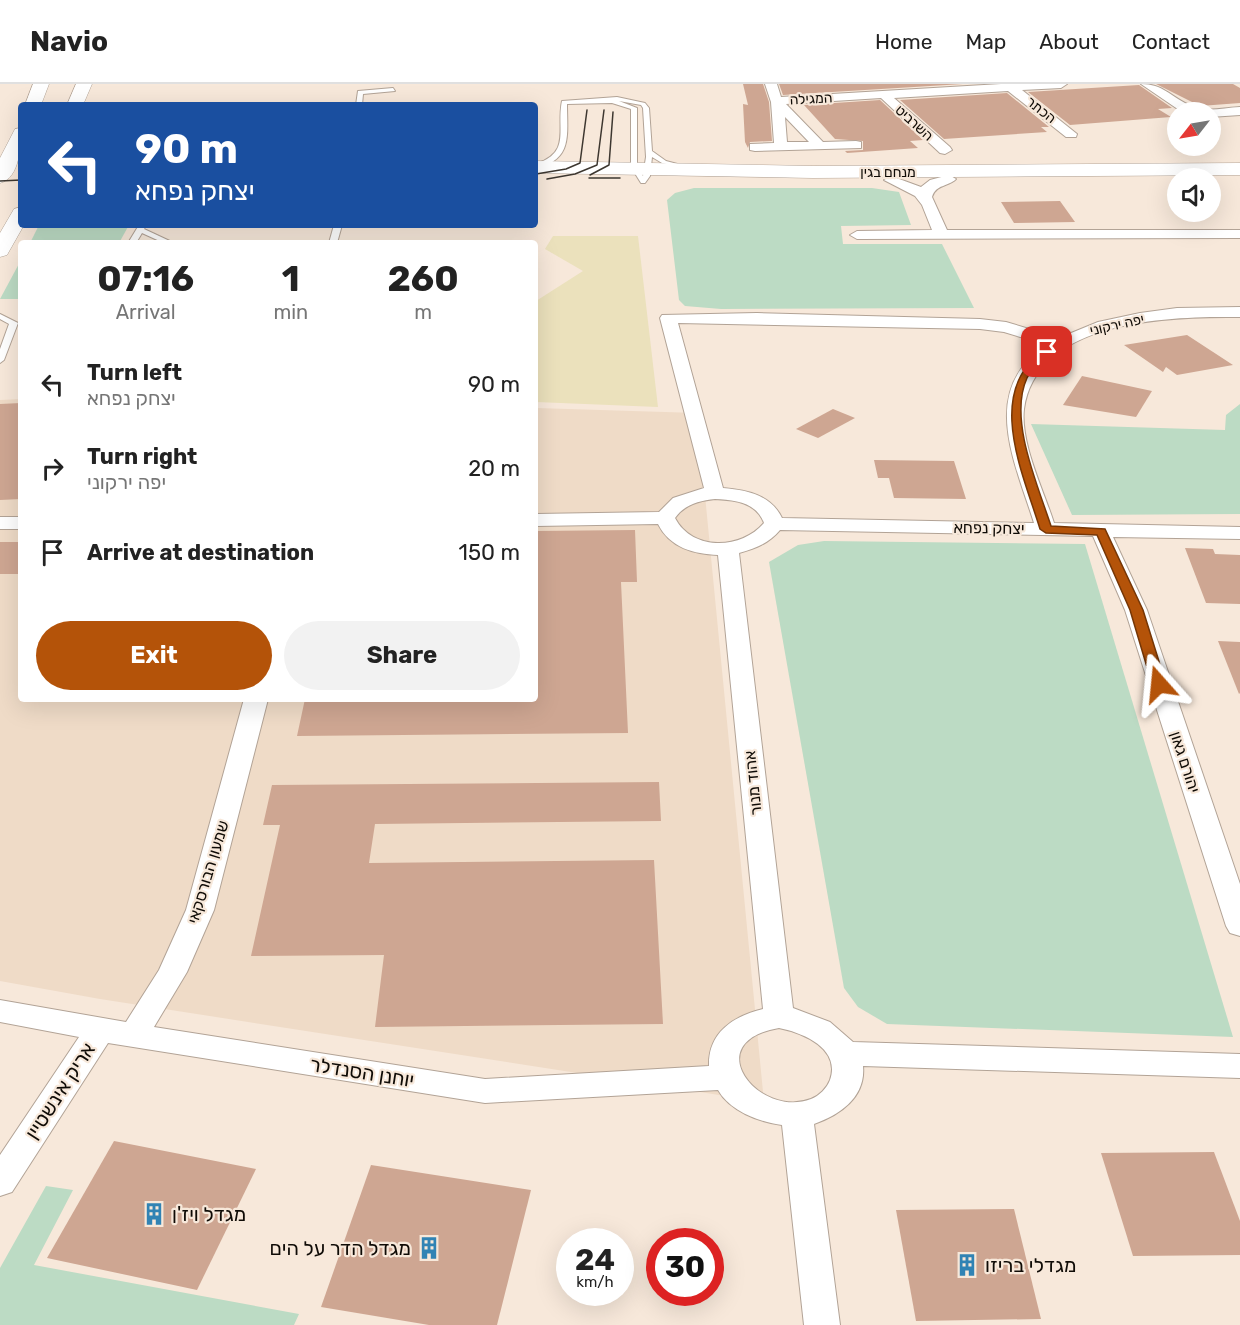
<!DOCTYPE html>
<meta charset="utf-8">
<style>
body{margin:0;font-family:Rubik,"Noto Sans Hebrew",sans-serif;background:#f2f2f2;color:#222;height:100vh;display:flex;flex-direction:column;font-size:22px;white-space:nowrap}
*{box-sizing:border-box;margin:0}
p{font-size:20px;color:#767676}
.icon{flex:none;width:33px;height:33px;fill:none;stroke:currentColor;stroke-width:2;stroke-linecap:round;stroke-linejoin:round}
.map{position:relative;flex:1;overflow:hidden}
.drawer{position:absolute;left:18px;top:156px;width:520px;height:462px;display:flex;flex-direction:column;background:#fff;border-radius:6px;box-shadow:0 6px 24px #0002}
.drawer>*{flex:none}
.top-card{position:absolute;left:18px;top:18px;width:520px;height:126px;border-radius:6px;box-shadow:0 6px 24px #0002;background:#1a4fa0;color:#fff;overflow:hidden}
.needle{width:39px;rotate:239deg}
.controls{position:absolute;left:1167px;top:18px;display:grid;gap:12px}
.controls a{display:grid;place-items:center;width:54px;height:54px;border-radius:50%;background:#fff;box-shadow:0 6px 24px #0002;font-size:30px}
.speed{position:absolute;left:556px;top:1144px;display:flex;gap:12px;font-size:30px;font-weight:700;text-align:center}
.speed>*{display:grid;place-content:center;width:78px;height:78px;border-radius:50%;background:#fff;box-shadow:0 6px 24px #0002;line-height:1}
.speed small{font-size:15px;font-weight:400}
.speed .limit{border:9px solid #d22;background:#fff;color:#111}
.pin{position:absolute;display:grid;place-items:center;width:51px;height:51px;color:#fff;margin:-26px;border-radius:12px;box-shadow:0 3px 9px #0006}
.me{position:absolute;width:66px;margin:-33px;rotate:342deg;stroke-linejoin:round;filter:drop-shadow(0 0 4px #0008)}
.turn{display:flex;align-items:center;gap:21px;height:126px;padding:0 18px;font-size:27px}
.turn .icon{width:78px;height:78px;stroke-width:2.5}
.turn b{display:block;font-size:42px;line-height:51px}
.eta{display:flex;justify-content:space-evenly;align-items:center;height:102px;text-align:center}
.eta b{font-size:36px;font-weight:700;line-height:42px}
.button{display:flex;gap:12px;margin-top:auto;padding:12px 18px}
.button a{flex:1;height:69px;border-radius:36px;background:#b45309;color:#fff;font-size:24px;font-weight:700;line-height:69px;text-align:center}
.button a+a{background:#f2f2f2;color:#222}
ul{padding:0;list-style:none}
li{display:flex;align-items:center;gap:18px;height:84px;padding:0 18px}
li div{flex:1}
li b{display:block;font-size:22px}
li em{font-style:normal}
header{display:flex;align-items:center;gap:36px;box-sizing:border-box;height:84px;padding:0 30px;background:#fff;border-bottom:2px solid #e0e0e0}
header strong{font-size:28px}
nav{display:flex;gap:33px;margin-inline-start:auto;font-size:21px}
.map>svg:first-child{display:block}
.built{fill:#efdbc7}
.green{fill:#bcdbc4}
.sand{fill:#ebe1bc}
.building{fill:#cea692}
.lines{fill:none;stroke-linecap:round;stroke-linejoin:round}
.lane-casing{stroke:#b2a396;stroke-width:2}
.street-casing{stroke:#b2a396;stroke-width:2}
.secondary-casing{stroke:#b2a396;stroke-width:1}
.lane{fill:#fff;fill-rule:evenodd}
.street{fill:#fff;fill-rule:evenodd}
.secondary{fill:#fff;fill-rule:evenodd}
.tram{stroke:#3d3730;stroke-width:1.5}
.route{fill:#b45309;stroke:#753606;stroke-width:1.5}
.labels{text-anchor:middle;dominant-baseline:central;stroke-width:4.5;stroke-linejoin:round;paint-order:stroke}
.far-street-label{font-size:14px;fill:#0f0b06;stroke:#f7e8da}
.street-label{font-size:16px;fill:#0f0b06;stroke:#f7e8da}
.near-street-label{font-size:20px;fill:#0f0b06;stroke:#f7e8da}
.near-poi-label{font-size:20px;fill:#0f0b06;stroke:#f7e8da;text-anchor:start}
</style>
<header>
<strong>Navio</strong>
<nav><a>Home</a><a>Map</a><a>About</a><a>Contact</a></nav>
</header>
<div class="map">
<svg width="1240" height="1241" viewBox="0 0 1240 1241">
<rect width="100%" height="100%" fill="#f7e8da"/>
<polygon class="built" points="21,315 21,615 536,615 536,324 697,329 764,1018 100,915 0,897 0,316"/>
<g class="green">
<polygon points="694,104 872,104 899,108 911,141 841,142 843,160 942,160 974,224 721,225 685,222 679,216 667,116 675,109"/>
<polygon points="39,141 129,141 119,159 30,159"/>
<polygon points="21,176 21,215 0,215"/>
<polygon points="1240,320 1240,430 1072,431 1031,340 1225,346 1226,331"/>
<polygon points="824,457 1085,460 1233,953 887,940 858,923 844,904 769,478 798,461"/>
<polygon points="46,1102 73,1106 34,1181 299,1230 294,1241 0,1241 0,1184"/>
</g>
<polygon class="sand" points="553,152 638,152 658,323 536,318 536,217 583,187 545,165"/>
<g class="building">
<polygon points="743,0 763,0 769,18 772,57 750,58 748,64 745,58 743,20 748,21"/>
<polygon points="779,0 963,0 783,11"/>
<polygon points="1156,0 1233,0 1240,4 1240,19 1200,22"/>
<polygon points="1139,1 1172,24 1158,25 1171,33 1070,41 1028,8"/>
<polygon points="1007,9 1049,43 1041,43 1047,48 944,55 900,16"/>
<polygon points="880,16 923,56 910,57 918,64 847,69 845,67 863,66 863,57 835,55 804,21"/>
<polygon points="1060,117 1075,138 1014,139 1001,118"/>
<polygon points="1187,251 1233,281 1177,291 1166,283 1163,288 1124,261"/>
<polygon points="1082,292 1152,307 1136,333 1063,321"/>
<polygon points="21,319 21,415 0,416 0,320"/>
<polygon points="833,325 855,334 818,354 796,345"/>
<polygon points="874,376 954,377 966,415 894,414 889,394 878,394"/>
<polygon points="635,446 637,498 621,498 628,649 297,652 305,615 536,615 536,447"/>
<rect x="0" y="458" width="21" height="32"/>
<polygon points="1185,464 1213,465 1215,470 1240,471 1240,520 1206,519"/>
<polygon points="1218,557 1240,558 1240,609 1239,610"/>
<polygon points="659,698 661,737 375,740 369,779 654,776 663,940 375,943 384,871 251,872 280,741 263,741 272,701"/>
<polygon points="114,1057 256,1085 197,1206 47,1174"/>
<polygon points="1214,1068 1240,1137 1240,1171 1133,1172 1101,1069"/>
<polygon points="371,1081 531,1106 497,1241 429,1241 321,1223"/>
<polygon points="1014,1125 1041,1235 916,1237 896,1126"/>
</g>
<g class="lines">
<g class="lane-casing">
<g id="lane">
<polygon points="393,4 395,7 363,10 362,21 356,21 358,7"/>
<path d="M 617,13 L 645,19 L 649,24 L 652,67 L 666,77 L 685,82 L 685,84 L 662,79 L 652,73 L 650,92 L 645,99 L 641,99 L 631,83 L 631,25 L 612,19 L 567,20 C 567,51 573,76 536,84 L 536,80 C 572,68 556,45 562,17 ZM 619,17 L 641,21 L 643,24 L 646,73 L 643,92 L 637,83 L 637,24 Z"/>
<polygon points="139,141 147,141 144,145 174,159 164,159 142,149 136,159 128,159"/>
<polygon points="334,141 342,141 337,159 329,159"/>
<polygon points="0,230 18,239 4,276 0,279 0,265 9,240 0,235"/>
</g>
</g>
<g class="street-casing">
<g id="street">
<path d="M 765,0 L 777,0 L 781,13 L 1001,0 L 1067,0 L 1061,4 L 1022,6 L 1077,50 L 1076,53 L 1066,53 L 1008,7 L 894,14 L 950,63 L 952,66 L 945,70 L 940,69 L 881,14 L 786,20 L 823,58 L 856,57 L 861,58 L 861,64 L 755,67 L 750,66 L 750,60 L 774,59 L 771,18 ZM 785,33 L 809,58 L 787,58 Z"/>
<path d="M 1141,0 C 1163,0 1170,12 1189,21 C 1204,29 1222,24 1240,23 L 1240,31 L 1210,33 L 1210,28 L 1182,28 Z"/>
<path d="M 949,91 L 956,95 C 948,103 936,100 932,113 L 947,146 L 1240,146 L 1240,154 L 857,155 L 850,151 L 857,147 L 932,146 L 922,121 L 915,112 L 884,96 L 891,92 L 921,103 L 930,96 Z"/>
<path d="M 1240,223 L 1240,233 C 1170,232 1037,235 1024,325 C 1020,359 1044,407 1054,439 L 1240,443 L 1240,455 L 1113,453 L 1147,526 L 1240,800 L 1240,852 L 1230,849 L 1226,842 L 1125,526 L 1093,452 L 780,446 C 768,460 756,464 739,469 L 793,924 L 830,938 L 853,958 L 1240,970 L 1240,994 L 863,982 C 866,1013 840,1031 814,1040 L 840,1241 L 804,1241 L 782,1041 C 759,1038 730,1027 718,1006 L 485,1019 L 108,959 L 12,1108 L 0,1112 L 0,1071 L 79,953 L 0,938 L 0,916 L 126,938 L 159,886 L 186,826 L 244,615 L 268,615 L 214,826 L 187,888 L 154,943 L 485,995 L 709,982 C 708,948 734,932 763,925 L 718,471 C 694,470 670,464 658,440 L 536,442 L 536,430 L 659,428 L 673,414 L 704,404 L 660,234 L 662,231 L 757,229 L 980,235 L 1006,238 L 1059,254 L 1098,238 L 1140,229 L 1177,224 ZM 678,239 L 980,245 L 1004,248 L 1047,261 C 978,305 1015,378 1034,439 L 782,434 C 771,411 747,406 723,404 ZM 715,415 C 735,416 756,418 764,439 C 741,466 692,467 675,434 C 685,420 699,417 715,415 ZM 779,944 C 804,949 841,965 830,996 C 827,1004 819,1012 811,1015 C 759,1035 697,958 779,944 Z"/>
<rect x="0" y="433" width="21" height="12"/>
</g>
</g>
<g class="secondary-casing">
<g id="secondary">
<polygon points="33,0 49,0 41,21 25,21"/>
<polygon points="76,0 92,0 83,21 67,21"/>
<path d="M 21,44 C 21,61 20,94 0,99 L 0,74 L 15,45 Z"/>
<polygon points="536,77 813,82 1240,79 1240,91 813,94 536,89"/>
<polygon points="21,123 21,141 24,141 7,171 0,173 0,149 14,125"/>
</g>
</g>
<use href="#lane" class="lane"/>
<use href="#street" class="street"/>
<use href="#secondary" class="secondary"/>
<g class="tram">
<polyline points="536,90 566,85 580,79 587,26"/>
<polyline points="590,91 609,81 613,28"/>
<polyline points="589,94 620,94"/>
<polyline points="547,95 575,90 597,81 604,26"/>
<polyline points="0,97 21,96"/>
</g>
</g>
<path class="route" d="M 1044,266 L 1052,268 C 1044,276 1032,283 1027,294 C 1008,335 1038,402 1051,442 L 1105,445 L 1143,526 L 1166,600 L 1164,603 L 1159,604 L 1152,600 L 1130,526 L 1097,451 L 1046,449 L 1040,445 C 1023,389 984,308 1044,266 Z"/>
<defs>
<g id="building-bare" transform="scale(1.8)"><path d="M-4-6H4V6H1V3H-1V6H-4ZM-2.5-4.3h1.7v1.8h-1.7ZM.8-4.3h1.7v1.8H.8ZM-2.5-1h1.7V.8h-1.7ZM.8-1h1.7V.8H.8Z" fill="#3183b4" stroke="#f7e8da" stroke-width="2.5" paint-order="stroke"/></g>
</defs>
<g fill-rule="evenodd">
<use href="#building-bare" x="154" y="1130"/>
<use href="#building-bare" x="429" y="1164"/>
<use href="#building-bare" x="967" y="1181"/>
</g>
<g class="labels">
<g class="far-street-label">
<text transform="translate(811 15) rotate(-3)">המגילה</text>
<text transform="translate(1041 26) rotate(38)">הכתר</text>
<text transform="translate(914 39) rotate(42)">השרביט</text>
<text x="888" y="88">מנחם בגין</text>
<text transform="translate(1117 241) rotate(-13)">יפה ירקוני</text>
</g>
<g class="street-label">
<text transform="translate(989 444) rotate(1)">יצחק נפחא</text>
<text transform="translate(1185 678) rotate(72)">יהורם גאון</text>
<text transform="translate(753 699) rotate(-96)">אהוד מנור</text>
<text transform="translate(208 788) rotate(-73)">שמעון הבורסקאי</text>
</g>
<g class="near-street-label">
<text transform="translate(362 988) rotate(9)">יוחנן הסנדלר</text>
<text transform="translate(60 1007) rotate(-57)">אריק אינשטיין</text>
</g>
<g class="near-poi-label">
<text x="172" y="1130">מגדל ויז'ן</text>
<text x="411" y="1164" text-anchor="end">מגדל הדר על הים</text>
<text x="985" y="1181">מגדלי בריזו</text>
</g>
</g>
</svg>
<div class="controls">
<a><svg class="needle" viewBox="-14 -14 28 28"><path d="M0-13l5 13h-10z" fill="#e53935"/><path d="M0 13l5-13h-10z" fill="#767676"/></svg></a>
<a><svg class="icon" aria-label="sound" viewBox="0 0 24 24"><path d="M4 9h4l5-4v14l-5-4H4zM17 9q2 3 0 6"/></svg></a>
</div>
<div class="speed"><div>24<small>km/h</small></div><div class="limit">30</div></div>
<div class="pin" style="left:1047px;top:268px;background:#d93025"><svg class="icon" aria-label="arrive" viewBox="0 0 24 24"><path d="M6 21V4h12l-3 4 3 4H6"/></svg></div>
<svg class="me" style="left:1159px;top:600px" viewBox="-20 -20 40 40"><path d="M0-17L14 15 0 8-14 15z" fill="#b45309" stroke="#fff" stroke-width="4"/></svg>
<div class="top-card">
<div class="turn"><svg class="icon" aria-label="left" viewBox="0 0 24 24"><path d="M17 20v-9H6M10 6l-5 5 5 5"/></svg><div><b>90 m</b>יצחק נפחא</div></div>
</div>
<section class="drawer">
<div class="eta">
<div><b>07:16</b><p>Arrival</p></div>
<div><b>1</b><p>min</p></div>
<div><b>260</b><p>m</p></div>
</div>
<ul>
<li><svg class="icon" aria-label="left" viewBox="0 0 24 24"><path d="M17 20v-9H6M10 6l-5 5 5 5"/></svg><div><b>Turn left</b><p>יצחק נפחא</p></div><em>90 m</em></li>
<li><svg class="icon" aria-label="right" viewBox="0 0 24 24"><path d="M7 20v-9h11M14 6l5 5-5 5"/></svg><div><b>Turn right</b><p>יפה ירקוני</p></div><em>20 m</em></li>
<li><svg class="icon" aria-label="arrive" viewBox="0 0 24 24"><path d="M6 21V4h12l-3 4 3 4H6"/></svg><div><b>Arrive at destination</b></div><em>150 m</em></li>
</ul>
<div class="button"><a>Exit</a><a>Share</a></div>
</section>
</div>
